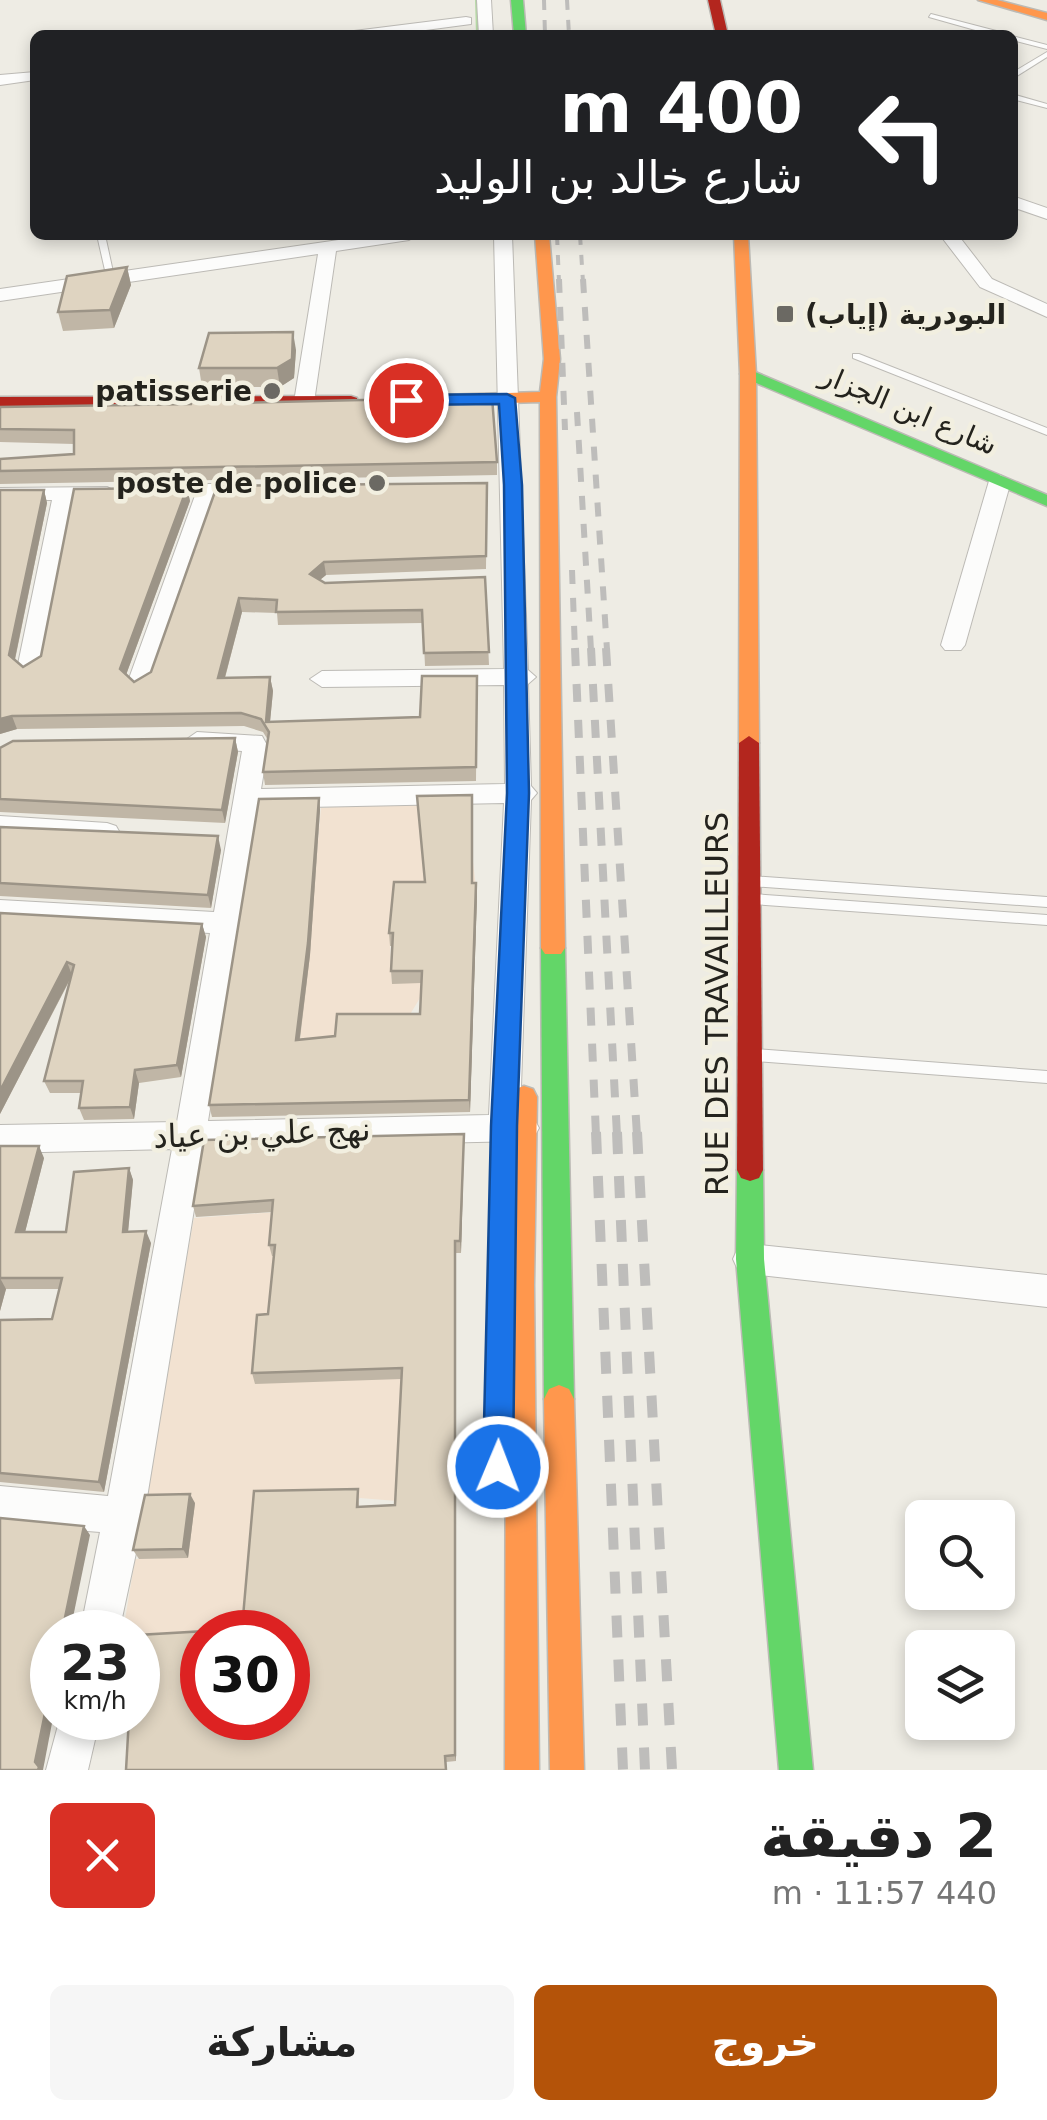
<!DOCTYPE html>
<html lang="ar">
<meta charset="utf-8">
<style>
body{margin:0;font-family:"DejaVu Sans","Noto Sans Arabic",sans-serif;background:#f6f6f6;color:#222;direction:rtl;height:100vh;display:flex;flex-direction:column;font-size:38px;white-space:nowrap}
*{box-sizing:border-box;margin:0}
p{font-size:32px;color:#767676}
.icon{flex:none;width:55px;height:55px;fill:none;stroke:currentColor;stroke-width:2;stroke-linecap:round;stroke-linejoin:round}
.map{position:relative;height:1770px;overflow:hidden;direction:ltr}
.drawer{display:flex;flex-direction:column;background:#fff;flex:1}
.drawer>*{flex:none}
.banner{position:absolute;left:30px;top:30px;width:988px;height:210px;border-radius:15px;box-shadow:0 5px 15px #0003;direction:rtl;background:#202124;color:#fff;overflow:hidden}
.controls{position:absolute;left:905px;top:1500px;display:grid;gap:20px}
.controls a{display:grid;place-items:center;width:110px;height:110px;border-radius:15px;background:#fff;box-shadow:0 5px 15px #0003;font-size:50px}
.speed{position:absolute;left:30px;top:1610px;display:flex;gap:20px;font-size:50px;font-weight:700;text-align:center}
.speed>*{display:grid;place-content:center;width:130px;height:130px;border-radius:50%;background:#fff;box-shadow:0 5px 15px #0003;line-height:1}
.speed small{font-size:25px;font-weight:400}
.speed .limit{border:15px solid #d22;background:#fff;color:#111}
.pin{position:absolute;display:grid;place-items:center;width:85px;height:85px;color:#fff;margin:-42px;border:5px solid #fff;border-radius:50%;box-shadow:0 2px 10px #0007}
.me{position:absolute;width:110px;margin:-55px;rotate:1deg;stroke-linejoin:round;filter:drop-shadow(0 0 8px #0008)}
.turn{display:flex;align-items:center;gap:35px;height:210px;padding:0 50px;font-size:45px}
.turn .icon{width:130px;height:130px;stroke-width:2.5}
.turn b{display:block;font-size:70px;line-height:85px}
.round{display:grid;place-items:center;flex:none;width:105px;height:105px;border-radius:15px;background:#f6f6f6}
.head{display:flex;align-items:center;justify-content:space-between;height:170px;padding:0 50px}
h1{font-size:60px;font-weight:700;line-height:75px}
.button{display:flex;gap:20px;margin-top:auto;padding:20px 50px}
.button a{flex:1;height:115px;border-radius:15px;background:#b45309;color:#fff;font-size:40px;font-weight:700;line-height:115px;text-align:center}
.button a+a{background:#f6f6f6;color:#222}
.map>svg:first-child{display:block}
.green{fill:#f2e2d1}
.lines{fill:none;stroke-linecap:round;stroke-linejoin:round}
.stream{stroke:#b6daa6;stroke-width:4}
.lane-casing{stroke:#bcbab5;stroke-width:2}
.street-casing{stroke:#bcbab5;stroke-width:2}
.fast-casing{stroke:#bcbab5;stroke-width:3}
.slow-casing{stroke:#bcbab5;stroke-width:3}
.jam-casing{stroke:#bcbab5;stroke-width:3}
.lane{fill:#fcfcfb;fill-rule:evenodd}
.street{fill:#fcfcfb;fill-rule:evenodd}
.fast{fill:#63d668;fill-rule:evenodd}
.slow{fill:#ff974d;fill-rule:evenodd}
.jam{fill:#b3261e;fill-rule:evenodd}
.rail-far3{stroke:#bebdbb;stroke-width:4;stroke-dasharray:10 10;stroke-linecap:butt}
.rail-far2{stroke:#bebdbb;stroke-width:6;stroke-dasharray:14 14;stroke-linecap:butt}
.rail-far1{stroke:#bebdbb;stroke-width:8;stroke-dasharray:18 18;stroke-linecap:butt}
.rail{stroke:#bebdbb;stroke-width:10;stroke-dasharray:22 22;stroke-linecap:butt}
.wall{fill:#c0b6a6}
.shaded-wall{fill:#9c9487}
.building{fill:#dfd4c1;stroke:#9c9487;stroke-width:2.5;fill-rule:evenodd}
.route{fill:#1a73e8;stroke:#114b97;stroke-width:2.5}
.poi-dot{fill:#6b6963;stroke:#f2efe0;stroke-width:4}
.labels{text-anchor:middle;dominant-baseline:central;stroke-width:9;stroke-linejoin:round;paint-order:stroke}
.far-poi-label{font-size:28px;font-weight:bold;fill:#24231d;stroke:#f2efe0;text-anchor:end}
.far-street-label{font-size:28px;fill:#24231d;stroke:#f2efe0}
.street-label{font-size:32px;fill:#24231d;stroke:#f2efe0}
</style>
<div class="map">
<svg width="1047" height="1770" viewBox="0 0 1047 1770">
<rect width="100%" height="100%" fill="#eeece4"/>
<g class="green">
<polygon points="417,800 423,863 473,862 477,896 390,945 392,983 429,983 403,1026 335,1048 299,1052 321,808"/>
<path d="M 277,1212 C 279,1272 271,1326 255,1383 L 405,1378 L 397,1501 L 360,1498 L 247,1623 C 217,1637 171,1638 138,1644 L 138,1632 L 123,1632 L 135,1559 L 188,1557 L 194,1504 L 142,1504 L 194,1218 Z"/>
</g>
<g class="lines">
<polyline class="stream" points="477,0 478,35"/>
<g class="lane-casing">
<g id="lane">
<polygon points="931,14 1004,33 1005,35 993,35 929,17"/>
<polygon points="1012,36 1047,45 1047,49 1012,40"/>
<polygon points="1047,52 1047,57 1012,79 1012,73"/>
<polygon points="1012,94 1047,104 1047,108 1012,99"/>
<polygon points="97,235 105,235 115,281 107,279"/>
<polygon points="853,354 859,354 1047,428 1047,435 853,358"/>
<polygon points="750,876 1047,897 1047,907 750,886 743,881"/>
<polygon points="753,894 1047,915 1047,925 753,904 748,903 746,899 748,895"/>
<polygon points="755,1049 1047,1071 1047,1083 755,1061 750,1059 747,1055 750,1051"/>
</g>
</g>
<g class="street-casing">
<g id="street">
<polygon points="477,0 491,0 493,35 479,35"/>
<polygon points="466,17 471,18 471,24 388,35 347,35 354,31"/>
<polygon points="35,72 35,80 0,85 0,75"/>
<polygon points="1012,196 1047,208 1047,219 1012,207"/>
<polygon points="373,235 418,235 409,240 336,251 314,402 304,408 294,402 318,254 0,301 0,289"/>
<path d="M 494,235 L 512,235 L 528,670 L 536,677 L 528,684 L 531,786 L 537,793 L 531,800 L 520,1115 L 534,1119 L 539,1128 L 534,1137 L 523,1141 L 204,1148 L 144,1516 L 119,1632 L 80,1632 L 100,1532 L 0,1524 L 0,1486 L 108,1496 L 172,1149 L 0,1153 L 0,1125 L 177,1122 L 210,933 L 0,922 L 0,900 L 214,912 L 242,751 L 188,747 L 184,741 L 197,732 L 262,736 L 268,747 L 261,789 L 505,784 L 504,685 L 322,687 L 310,679 L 322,671 L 504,669 ZM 504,803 L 489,1115 L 208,1121 L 258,808 Z"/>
<polygon points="940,235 958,235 992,279 1047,304 1047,317 980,287"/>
<polygon points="1000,475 1011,481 965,645 961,650 945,650 941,645 989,481"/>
<polygon points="208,484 251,484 262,490 251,496 216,496 151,684 148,690 130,690 127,684 197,490"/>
<polygon points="107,487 118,493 115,498 74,500 41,669 29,677 20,675 17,669 52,500 0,500 0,488"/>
<polygon points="0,816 107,823 116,826 120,833 116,840 107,843 0,836"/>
<polygon points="750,1244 1047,1275 1047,1307 750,1274 738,1270 733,1259 738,1248"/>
<polygon points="60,1718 100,1718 88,1770 46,1770"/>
</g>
</g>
<g class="fast-casing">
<g id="fast">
<polygon points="511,0 523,0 526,35 514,35"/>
<polygon points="748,369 1047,495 1047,506 742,377 740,374"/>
<polygon points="553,939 561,942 565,948 574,1399 569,1409 559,1413 549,1409 544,1399 541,948 545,942"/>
<polygon points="750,1159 759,1162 763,1170 764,1259 813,1770 779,1770 736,1259 737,1170 741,1162"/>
</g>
</g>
<g class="slow-casing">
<g id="slow">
<polygon points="978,0 997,0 1047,13 1047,20"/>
<polygon points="535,235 549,235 560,359 556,397 565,948 561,954 545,954 541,948 540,402 439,405 431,400 439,395 540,392 544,359"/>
<polygon points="734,235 748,235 756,374 759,743 749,750 739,743 740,374"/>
<polygon points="524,1086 533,1089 537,1097 534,1285 539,1770 505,1770 506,1285 511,1097 515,1089"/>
<polygon points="559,1385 569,1389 574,1399 584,1770 550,1770 544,1399 549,1389"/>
</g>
</g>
<g class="jam-casing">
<g id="jam">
<polygon points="708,0 720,0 728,35 716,35"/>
<polygon points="351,396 357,398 357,404 0,407 0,397"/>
<polygon points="749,736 759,743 763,1170 759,1178 750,1181 741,1178 737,1170 739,743"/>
</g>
</g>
<use href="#lane" class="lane"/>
<use href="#street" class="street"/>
<use href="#fast" class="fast"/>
<use href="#slow" class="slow"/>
<use href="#jam" class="jam"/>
<g class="rail-far3">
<polyline points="544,0 545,35"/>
<polyline points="567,0 569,35"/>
<polyline points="557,235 559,282"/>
<polyline points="580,235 583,282"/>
</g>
<g class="rail-far2">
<polyline points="559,279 565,430"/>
<polyline points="583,279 607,650"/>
<polyline points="577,412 591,650"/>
<polyline points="572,570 575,650"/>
</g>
<g class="rail-far1">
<polyline points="575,648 596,1135"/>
<polyline points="591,648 617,1135"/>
<polyline points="606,648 637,1135"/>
</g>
<g class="rail">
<polyline points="596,1132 623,1770"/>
<polyline points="617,1132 645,1770"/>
<polyline points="637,1132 672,1770"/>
</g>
</g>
<g class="wall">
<polygon points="127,267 131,285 114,328 63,331 58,312"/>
<polygon points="296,350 294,378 280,387 202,387 199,368"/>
<polygon points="239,398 240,403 497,462 497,475 0,484 0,459 74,454 74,444 0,442 0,407 191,404"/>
<polygon points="487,483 486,569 326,575 320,580 325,583 485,577 489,665 425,666 423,623 278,625 277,613 242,612 225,678 270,677 273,691 270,722 420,717 477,676 476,781 265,785 263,772 268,740 263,732 244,726 17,729 0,734 0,490 44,490 47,503 15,660 23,667 41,656 187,488 190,501 126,675 134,682 151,672 217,486"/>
<polygon points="235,738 238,752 225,823 0,812 0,748"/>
<polygon points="319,798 320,810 310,955 300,1039 335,1036 420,1014 421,983 392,984 391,971 393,946 390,946 389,933 473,883 477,896 470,1112 212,1117 209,1105"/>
<polygon points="0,827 221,850 211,908 0,896"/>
<polygon points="0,913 202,924 206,937 181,1077 139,1083 134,1119 84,1120 79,1108 81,1093 50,1093 44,1081 72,976 0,1114"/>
<polygon points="464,1134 461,1253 455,1253 456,1761 446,1762 447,1770 126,1770 223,1630 243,1617 358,1489 359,1506 395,1505 401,1379 255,1384 252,1373 268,1314 274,1256 272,1256 269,1245 272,1212 196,1217 193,1206"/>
<polygon points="0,1146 44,1158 25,1232 66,1232 129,1168 133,1180 128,1231 151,1243 104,1492 0,1482 0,1320 52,1319 59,1289 6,1289 0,1311"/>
<polygon points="195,1503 188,1558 139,1559 133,1550"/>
</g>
<g class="shaded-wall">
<polygon points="127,267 131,285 114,328 110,310"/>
<polygon points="293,332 296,350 294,378 280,387 277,368"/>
<polygon points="187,488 190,501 123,683 120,669"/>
<polygon points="44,490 47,503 13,668 9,655"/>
<polygon points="324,562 326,575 311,587 310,574"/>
<polygon points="239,598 242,612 221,692 218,678"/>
<polygon points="270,677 273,691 269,732 266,722"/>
<polygon points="12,716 17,729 0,734 0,719"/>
<polygon points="235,738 238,752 225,823 222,810"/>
<polygon points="319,798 320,810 310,955 298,1052 296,1040"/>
<polygon points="218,836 221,850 211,908 208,895"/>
<polygon points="476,883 477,896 470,1112 469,1100"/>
<polygon points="202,924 206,937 181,1077 177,1065"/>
<polygon points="67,962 72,975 0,1114 0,1091"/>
<polygon points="135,1070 139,1083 134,1119 130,1107"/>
<polygon points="464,1134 464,1146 461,1253 460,1241"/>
<polygon points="39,1146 44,1158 22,1244 16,1232"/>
<polygon points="129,1168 133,1180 127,1243 123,1232"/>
<polygon points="146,1231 151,1243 104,1492 99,1482"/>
<polygon points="455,1241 455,1253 456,1761 455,1755"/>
<polygon points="0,1278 6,1289 0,1311"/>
<polygon points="190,1494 195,1503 188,1558 183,1549"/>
<polygon points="84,1526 90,1535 70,1632 62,1632"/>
<polygon points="52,1679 53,1718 43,1770 38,1770 35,1762"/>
</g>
<g class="building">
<polygon points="127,267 110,310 58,312 67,276"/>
<polygon points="293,332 292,359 277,368 199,368 209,333"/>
<polygon points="492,397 497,462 0,471 0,459 74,454 74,430 0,429 0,407 191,404 193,399 239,398 231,403"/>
<polygon points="487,483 486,556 324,562 310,574 325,583 485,577 489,652 424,653 422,610 276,612 277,600 239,598 218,678 270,677 266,722 420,717 422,676 477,676 476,767 263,772 269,732 261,719 241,713 12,716 0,719 0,490 44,490 9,655 23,667 41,656 74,489 187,488 120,669 134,682 151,672 217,486"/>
<polygon points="235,738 222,810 0,799 0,748 13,741"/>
<polygon points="472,795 472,883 476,883 469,1100 209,1105 259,799 319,798 308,943 296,1040 335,1036 337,1014 420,1014 422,971 391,971 393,933 389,933 394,882 425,882 417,796"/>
<polygon points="0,827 218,836 208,895 0,883"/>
<polygon points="0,913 202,924 177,1065 135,1070 130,1107 79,1108 83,1081 44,1081 74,965 67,962 0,1091"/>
<path d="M 464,1134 L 460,1241 L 455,1241 L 455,1755 L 445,1756 L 446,1770 L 126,1770 L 129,1718 L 138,1718 L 138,1635 L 223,1630 L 224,1617 L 243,1617 L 254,1491 L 358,1489 L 357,1507 L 395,1505 L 402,1368 L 252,1373 L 257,1315 L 268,1314 L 275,1245 L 269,1245 L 273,1200 L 193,1206 L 204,1140 ZM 202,1632 L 288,1632 L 288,1718 L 202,1718 Z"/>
<polygon points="0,1146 39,1146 16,1232 66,1232 74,1172 129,1168 123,1232 146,1231 99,1482 0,1473 0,1320 52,1319 62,1278 0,1278"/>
<polygon points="190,1494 183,1549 133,1550 145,1495"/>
<polygon points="0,1518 84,1526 62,1632 52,1632 52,1679 35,1762 39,1767 38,1770 0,1770"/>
</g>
<polygon class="route" points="507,394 515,398 522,485 529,793 517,1126 513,1467 509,1478 498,1482 487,1478 483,1467 491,1126 507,793 504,485 499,404 406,405 397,400 406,395"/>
<g class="poi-dot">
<rect x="775" y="304" width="20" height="20" rx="5"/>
<circle cx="272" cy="391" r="10"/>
<circle cx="377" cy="483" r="10"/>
</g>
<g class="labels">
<g class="far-poi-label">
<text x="805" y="314" text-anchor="start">البودرية (إياب)</text>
<text x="252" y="391">patisserie</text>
<text x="357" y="483">poste de police</text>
</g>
<g class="far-street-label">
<text transform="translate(909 410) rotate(23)">شارع ابن الجزار</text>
</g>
<g class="street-label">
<text transform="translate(717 1004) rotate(-90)">RUE DES TRAVAILLEURS</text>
<text transform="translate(262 1133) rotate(-2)">نهج علي بن عياد</text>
</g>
</g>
</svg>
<div class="controls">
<a><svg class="icon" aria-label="search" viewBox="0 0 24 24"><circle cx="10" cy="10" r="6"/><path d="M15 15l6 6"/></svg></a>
<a><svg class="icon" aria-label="layers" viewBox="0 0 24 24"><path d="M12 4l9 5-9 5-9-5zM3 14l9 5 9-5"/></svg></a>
</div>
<div class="speed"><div>23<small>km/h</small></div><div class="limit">30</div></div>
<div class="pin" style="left:406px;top:400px;background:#d93025"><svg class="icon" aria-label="arrive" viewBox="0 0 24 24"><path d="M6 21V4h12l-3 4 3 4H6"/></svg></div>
<svg class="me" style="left:498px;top:1467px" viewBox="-20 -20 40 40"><circle r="17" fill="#1a73e8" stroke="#fff" stroke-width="3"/><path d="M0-11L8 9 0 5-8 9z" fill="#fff"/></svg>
<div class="banner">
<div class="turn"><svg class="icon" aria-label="left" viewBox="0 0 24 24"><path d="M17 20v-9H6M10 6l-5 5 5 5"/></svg><div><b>400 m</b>شارع خالد بن الوليد</div></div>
</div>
</div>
<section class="drawer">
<div class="head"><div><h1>2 دقيقة</h1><p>440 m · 11:57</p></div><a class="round" style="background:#d93025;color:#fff"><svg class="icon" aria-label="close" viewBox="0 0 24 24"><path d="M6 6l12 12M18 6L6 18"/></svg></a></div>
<div class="button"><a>خروج</a><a>مشاركة</a></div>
</section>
